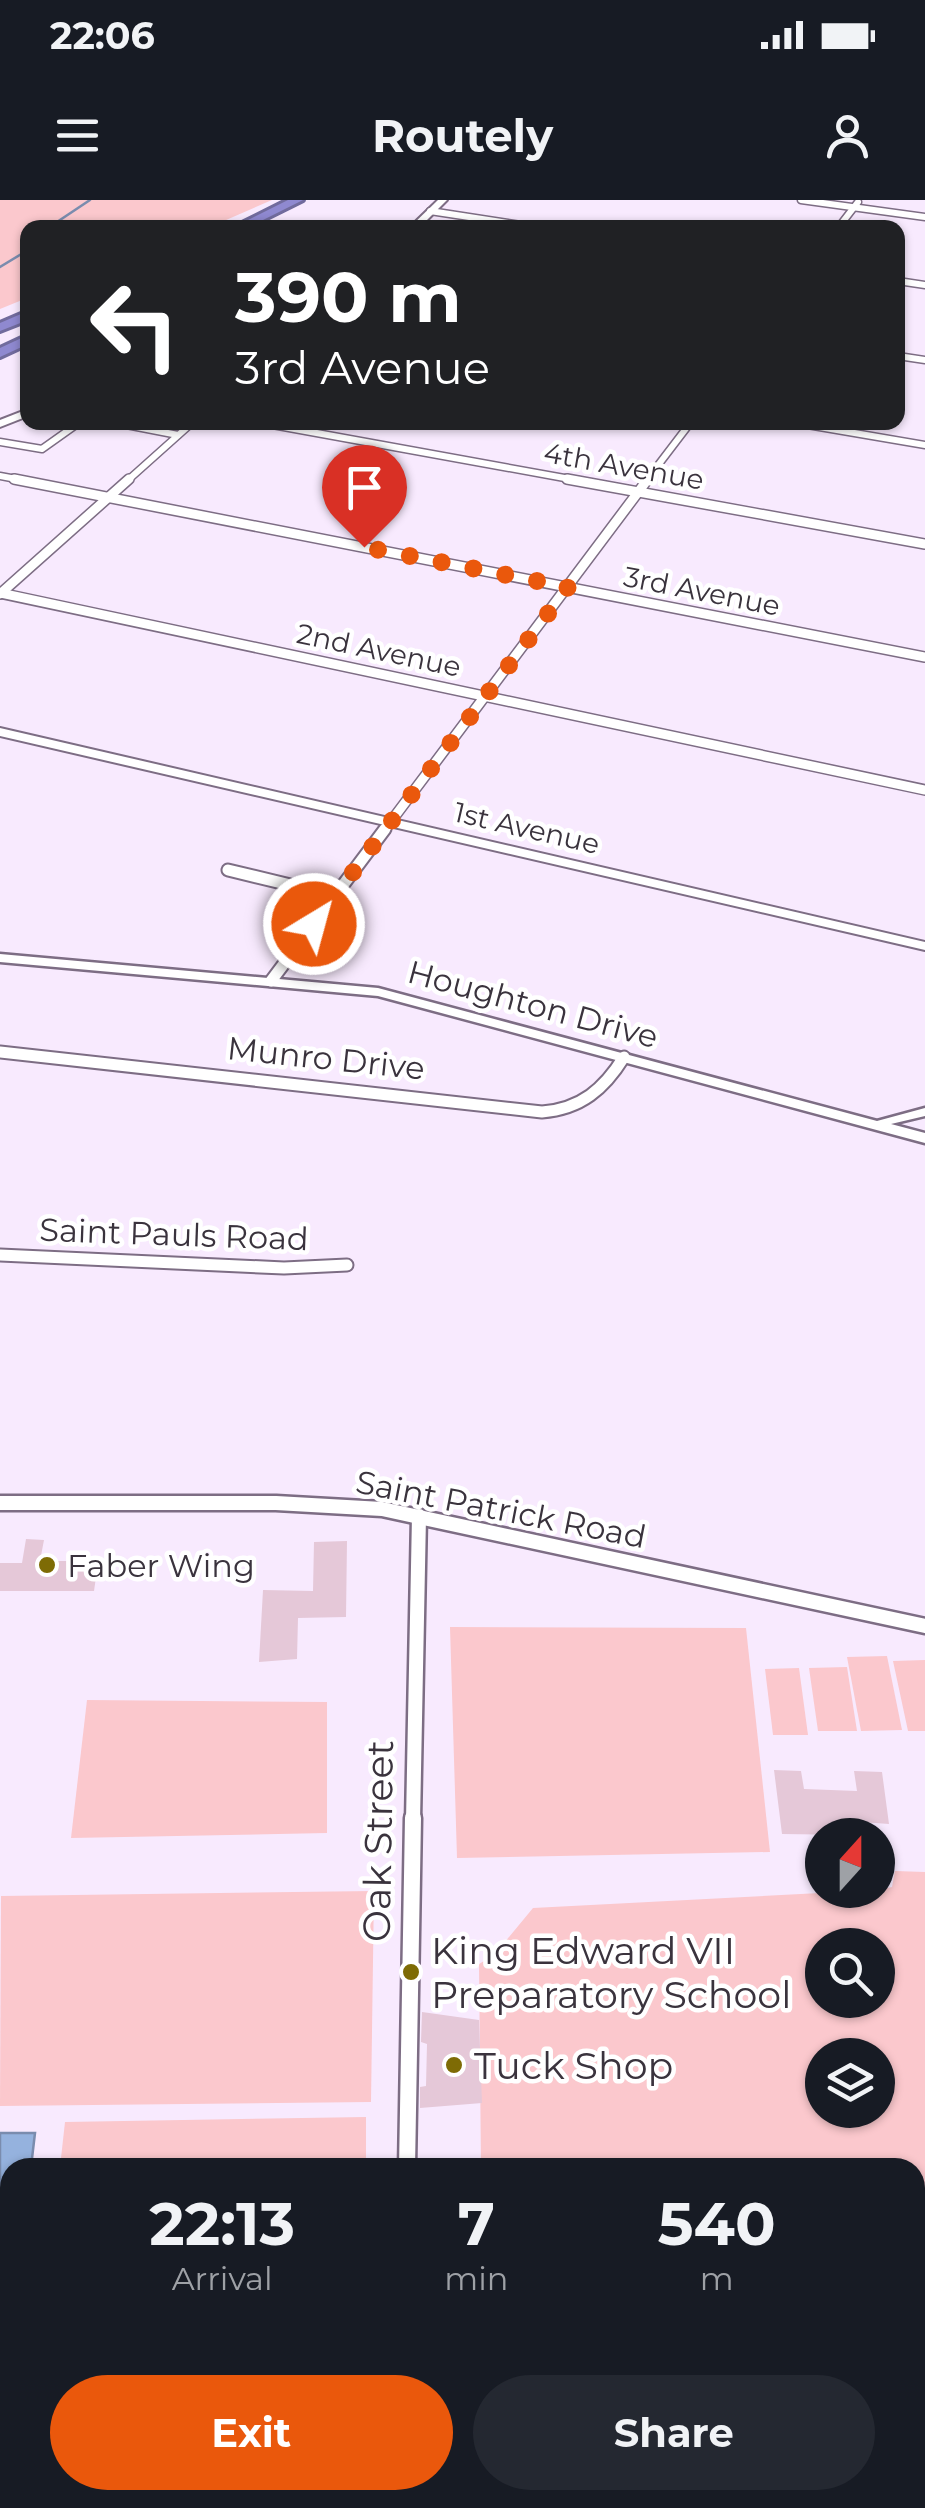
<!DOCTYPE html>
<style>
body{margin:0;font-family:Montserrat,sans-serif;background:#242831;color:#f1f3f6;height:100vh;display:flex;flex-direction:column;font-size:38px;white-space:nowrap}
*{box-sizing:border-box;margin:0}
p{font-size:32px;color:#9ea1a6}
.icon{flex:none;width:55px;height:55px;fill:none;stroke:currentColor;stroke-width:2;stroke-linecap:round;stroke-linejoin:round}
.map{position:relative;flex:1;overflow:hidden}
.drawer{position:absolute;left:0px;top:1958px;width:925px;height:352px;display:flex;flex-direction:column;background:#171b24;border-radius:30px 30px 0 0;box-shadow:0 2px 8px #0004}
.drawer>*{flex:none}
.guide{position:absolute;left:20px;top:20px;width:885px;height:210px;border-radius:20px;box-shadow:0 2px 8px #0004;background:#202124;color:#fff;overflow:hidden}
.needle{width:65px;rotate:21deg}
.buttons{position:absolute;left:805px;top:1618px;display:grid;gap:20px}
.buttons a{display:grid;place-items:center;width:90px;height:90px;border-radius:50%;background:#171b24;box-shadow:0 2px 8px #0004;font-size:50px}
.pin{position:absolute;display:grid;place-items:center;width:85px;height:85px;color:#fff;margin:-102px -42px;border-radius:50% 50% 50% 0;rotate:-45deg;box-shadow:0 0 10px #0007}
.pin .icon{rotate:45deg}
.me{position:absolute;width:110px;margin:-55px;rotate:37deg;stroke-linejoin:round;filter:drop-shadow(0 0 8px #0008)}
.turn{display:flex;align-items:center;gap:35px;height:210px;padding:0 50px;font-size:45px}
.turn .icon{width:130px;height:130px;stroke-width:2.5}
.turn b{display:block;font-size:70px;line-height:85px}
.eta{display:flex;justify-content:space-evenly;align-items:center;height:170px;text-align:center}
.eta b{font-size:60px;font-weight:700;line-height:70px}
.button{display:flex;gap:20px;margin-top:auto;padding:20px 50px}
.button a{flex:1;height:115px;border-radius:60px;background:#ea580c;color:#fff;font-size:40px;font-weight:700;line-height:115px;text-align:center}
.button a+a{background:#242831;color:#f1f3f6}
.status{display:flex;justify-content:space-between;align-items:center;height:70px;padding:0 50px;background:#171b24;direction:ltr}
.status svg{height:28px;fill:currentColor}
header{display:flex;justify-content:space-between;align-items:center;height:130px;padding:0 50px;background:#171b24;font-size:45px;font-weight:700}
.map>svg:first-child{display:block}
.green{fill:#fbc8cd;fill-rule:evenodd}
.water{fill:#95b2de;stroke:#7a8cae;stroke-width:2.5}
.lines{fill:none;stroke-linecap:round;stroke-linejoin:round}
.stream{stroke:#7a8cae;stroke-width:2.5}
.building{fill:#e5c8d8}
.minor-far4-casing{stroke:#7d6d84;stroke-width:9}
.minor-far3-casing{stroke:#7d6d84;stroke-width:12}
.minor-far2-casing{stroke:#7d6d84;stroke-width:15}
.minor-far1-casing{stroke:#7d6d84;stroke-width:19}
.minor-casing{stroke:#7d6d84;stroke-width:21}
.tertiary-casing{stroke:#7d6d84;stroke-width:5}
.secondary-casing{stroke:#7d6d84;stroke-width:4}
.primary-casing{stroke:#716b9d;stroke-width:5}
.motorway-casing{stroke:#716b9d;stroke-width:6}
.minor-far4{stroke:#fff;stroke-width:6}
.minor-far3{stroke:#fff;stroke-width:9}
.minor-far2{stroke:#fff;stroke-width:11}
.minor-far1{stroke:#fff;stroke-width:14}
.minor{stroke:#fff;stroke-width:16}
.tertiary{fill:#fff;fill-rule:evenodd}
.secondary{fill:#fff;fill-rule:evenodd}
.primary{fill:#bcb8e3;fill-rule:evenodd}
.motorway{fill:#8f89d0;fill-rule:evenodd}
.route{stroke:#ea580c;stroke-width:18;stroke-dasharray:0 32.4}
.poi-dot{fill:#7e6b05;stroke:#fff;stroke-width:4}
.labels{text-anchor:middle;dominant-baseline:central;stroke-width:9;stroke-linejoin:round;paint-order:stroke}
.far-street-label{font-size:28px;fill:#3a333d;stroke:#fff}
.street-label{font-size:32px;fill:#3a333d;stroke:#fff}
.poi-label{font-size:32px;fill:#3a333d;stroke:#fff;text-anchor:start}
.near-street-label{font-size:38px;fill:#3a333d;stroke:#fff}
.near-poi-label{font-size:38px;fill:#3a333d;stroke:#fff;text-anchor:start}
</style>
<div class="status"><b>22:06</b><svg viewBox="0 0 49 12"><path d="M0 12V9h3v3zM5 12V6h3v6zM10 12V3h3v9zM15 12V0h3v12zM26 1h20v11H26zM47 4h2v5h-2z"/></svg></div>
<header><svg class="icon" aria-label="menu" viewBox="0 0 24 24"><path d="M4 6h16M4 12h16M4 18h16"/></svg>Routely<svg class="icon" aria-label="person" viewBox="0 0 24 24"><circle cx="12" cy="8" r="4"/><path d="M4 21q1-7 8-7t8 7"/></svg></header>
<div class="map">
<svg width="925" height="2308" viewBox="0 0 925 2308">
<rect width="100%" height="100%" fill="#f8eafe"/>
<g class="green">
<polygon points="0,0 272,0 210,27 28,28 27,98 0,109"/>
<polygon points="450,1427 746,1428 770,1652 457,1658"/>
<polygon points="887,1456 902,1530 861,1531 847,1457"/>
<polygon points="925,1460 925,1531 908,1531 893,1461"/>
<polygon points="847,1467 857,1531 818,1531 809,1468"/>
<polygon points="799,1468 808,1535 773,1535 765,1469"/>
<polygon points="87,1500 327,1502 327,1633 71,1638"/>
<path d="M 895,1671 L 925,1672 L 925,2025 L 915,2025 L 915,1968 L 481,1967 L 479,1764 L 494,1755 L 533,1708 L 878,1690 L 892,1687 ZM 822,1745 L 878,1745 L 878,1800 L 822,1800 ZM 822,1855 L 878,1855 L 878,1910 L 822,1910 Z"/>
<polygon points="374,1691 371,1902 0,1906 1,1696"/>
<polygon points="366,1917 366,1967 60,1967 65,1922"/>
</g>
<polygon class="water" points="0,1933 35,1933 31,1967 10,1968 10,2106 0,2106"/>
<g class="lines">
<g class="stream">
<polyline points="48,28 90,0"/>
<polyline points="0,67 28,50"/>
</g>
</g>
<g class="building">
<polygon points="26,1339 44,1340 40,1361 93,1361 93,1370 97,1370 94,1391 0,1391 0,1363 22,1363"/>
<polygon points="347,1341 346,1417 298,1418 297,1459 259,1462 263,1390 313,1391 314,1342"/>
<polygon points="774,1570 801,1571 804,1589 857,1591 854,1571 882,1572 889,1624 848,1621 854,1635 782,1634"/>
<polygon points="422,1812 479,1820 482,1903 420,1908 420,1887 426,1886 427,1844 421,1842"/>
</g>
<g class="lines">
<g class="minor-far4-casing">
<g id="minor-far4">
<polyline points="801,0 925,17"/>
<polyline points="430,11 541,28"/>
<polyline points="838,28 858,2"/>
<polyline points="898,81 925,85"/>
<polyline points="898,156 925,160"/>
<polyline points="111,222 178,235"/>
<polyline points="256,222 581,281"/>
<polyline points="790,222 925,245"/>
<polyline points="0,242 42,249 80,222"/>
<polyline points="0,276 27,281"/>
<polyline points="127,281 193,222"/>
<polyline points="646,281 691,222"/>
</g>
</g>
<g class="minor-far3-casing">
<g id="minor-far3">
<polyline points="14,279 925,457"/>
<polyline points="567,279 925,344"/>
<polyline points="0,393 925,590"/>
<polyline points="0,394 129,279"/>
<polyline points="383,632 648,279"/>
</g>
</g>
<g class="minor-far2-casing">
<g id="minor-far2">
<polyline points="228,670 336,696"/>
<polyline points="271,781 385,629"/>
<path d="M 0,852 L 542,912 C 581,909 604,889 624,857"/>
<polyline points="0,1055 284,1068 347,1065"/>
</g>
</g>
<g class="minor-far1-casing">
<g id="minor-far1">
<polyline points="0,1303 276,1303 382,1309 925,1426"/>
<polyline points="413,1621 419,1316"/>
</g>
</g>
<g class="minor-casing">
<g id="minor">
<polyline points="407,1968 413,1618"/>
<polyline points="0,2152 10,2151"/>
<polyline points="415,2300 415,2308"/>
</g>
</g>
<g class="tertiary-casing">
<polygon id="tertiary" points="0,754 378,788 877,921 925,908 925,916 891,924 925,933 925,943 378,796 0,762"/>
</g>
<g class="secondary-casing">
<g id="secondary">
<polygon points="438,0 447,0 419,28 409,28"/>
<polygon points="28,209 28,216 0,227 0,220"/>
<polygon points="0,528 925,742 925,750 0,536"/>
</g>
</g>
<g class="primary-casing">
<g id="primary">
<polygon points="925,2251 925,2283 915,2287 915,2255"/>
<polygon points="837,2300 879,2300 876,2308 834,2308"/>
</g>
</g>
<g class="motorway-casing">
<g id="motorway">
<polygon points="288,0 303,0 247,28 232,28"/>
<polygon points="28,111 28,120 0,131 0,123"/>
<polygon points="28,135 28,144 0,157 0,148"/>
</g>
</g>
<use href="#minor-far4" class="minor-far4"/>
<use href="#minor-far3" class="minor-far3"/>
<use href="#minor-far2" class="minor-far2"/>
<use href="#minor-far1" class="minor-far1"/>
<use href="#minor" class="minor"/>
<use href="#tertiary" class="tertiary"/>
<use href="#secondary" class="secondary"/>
<use href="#primary" class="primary"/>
<use href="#motorway" class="motorway"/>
</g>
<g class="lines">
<polyline class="route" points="314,724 568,387 364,347"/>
</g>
<g class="poi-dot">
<circle cx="47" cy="1365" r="10"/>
<circle cx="411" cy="1772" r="10"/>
<circle cx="454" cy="1865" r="10"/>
</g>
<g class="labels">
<g class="far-street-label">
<text transform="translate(624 266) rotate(10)">4th Avenue</text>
<text transform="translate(702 391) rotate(11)">3rd Avenue</text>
<text transform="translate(379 450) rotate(12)">2nd Avenue</text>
<text transform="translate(527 628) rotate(13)">1st Avenue</text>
</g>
<g class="street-label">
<text transform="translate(533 804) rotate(15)">Houghton Drive</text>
<text transform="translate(326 858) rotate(6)">Munro Drive</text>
<text transform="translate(174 1034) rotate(2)">Saint Pauls Road</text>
<text transform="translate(501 1309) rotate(11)">Saint Patrick Road</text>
</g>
<g class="poi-label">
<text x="67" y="1365">Faber Wing</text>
</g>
<g class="near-street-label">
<text transform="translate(378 1641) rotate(-89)">Oak Street</text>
</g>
<g class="near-poi-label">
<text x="431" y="1750">King Edward VII<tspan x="431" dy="44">Preparatory School</tspan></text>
<text x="474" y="1865">Tuck Shop</text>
</g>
</g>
</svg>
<div class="buttons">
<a><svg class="needle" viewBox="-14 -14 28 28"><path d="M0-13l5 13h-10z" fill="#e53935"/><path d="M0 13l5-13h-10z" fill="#9ea1a6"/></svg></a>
<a><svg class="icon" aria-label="search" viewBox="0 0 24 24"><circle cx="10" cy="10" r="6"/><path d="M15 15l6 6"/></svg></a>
<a><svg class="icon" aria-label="layers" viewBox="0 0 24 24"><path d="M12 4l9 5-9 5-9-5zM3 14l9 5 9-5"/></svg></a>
</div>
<div class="pin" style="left:364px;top:347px;background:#d93025"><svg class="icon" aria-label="arrive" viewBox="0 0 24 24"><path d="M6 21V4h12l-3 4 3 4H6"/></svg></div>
<svg class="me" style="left:314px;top:724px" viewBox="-20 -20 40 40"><circle r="17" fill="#ea580c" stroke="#fff" stroke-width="3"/><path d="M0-11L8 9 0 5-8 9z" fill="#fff"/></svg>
<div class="guide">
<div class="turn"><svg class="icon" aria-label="left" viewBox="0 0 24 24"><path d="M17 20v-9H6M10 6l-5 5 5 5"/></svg><div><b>390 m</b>3rd Avenue</div></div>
</div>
<section class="drawer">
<div class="eta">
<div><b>22:13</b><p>Arrival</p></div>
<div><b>7</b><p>min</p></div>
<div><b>540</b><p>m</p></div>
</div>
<div class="button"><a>Exit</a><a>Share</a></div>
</section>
</div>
